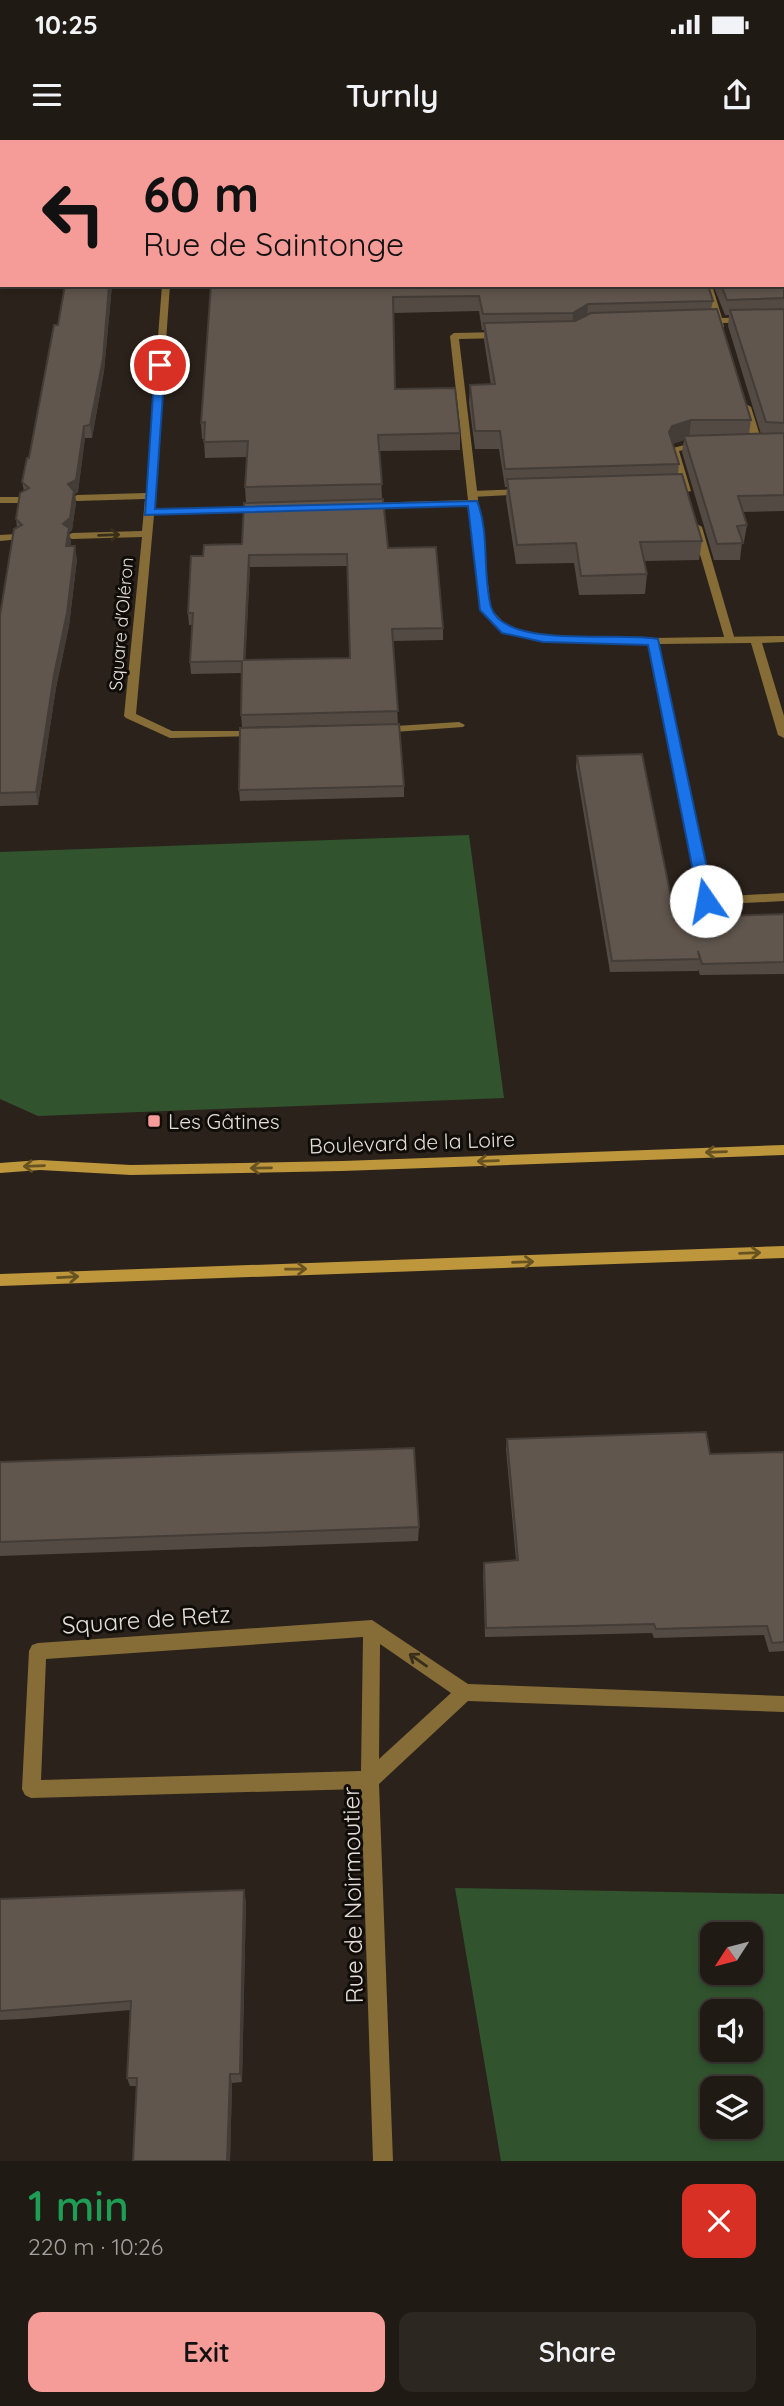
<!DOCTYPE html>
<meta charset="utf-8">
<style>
body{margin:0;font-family:Quicksand,sans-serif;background:#2d2722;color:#f1f3f6;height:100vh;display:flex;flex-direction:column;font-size:26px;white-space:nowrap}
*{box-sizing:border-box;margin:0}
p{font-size:23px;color:#a2a1a0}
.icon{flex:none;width:38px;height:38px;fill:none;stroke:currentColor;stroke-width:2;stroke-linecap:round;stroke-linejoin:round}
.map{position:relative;height:2021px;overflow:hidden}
.sheet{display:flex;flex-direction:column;background:#201a14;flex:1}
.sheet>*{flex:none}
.top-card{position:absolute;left:0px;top:0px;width:784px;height:147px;box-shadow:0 4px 10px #0003,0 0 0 2px #3d3834;background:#f59b98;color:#111;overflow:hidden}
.needle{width:46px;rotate:234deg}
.fabs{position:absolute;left:700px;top:1782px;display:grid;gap:14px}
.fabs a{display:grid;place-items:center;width:63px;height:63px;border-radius:14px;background:#201a14;box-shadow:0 4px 10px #0003,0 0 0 2px #3d3834;font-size:35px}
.pin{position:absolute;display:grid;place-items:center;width:60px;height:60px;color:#fff;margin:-30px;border:4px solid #fff;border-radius:50%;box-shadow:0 2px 7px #0007}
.me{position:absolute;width:77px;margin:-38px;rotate:348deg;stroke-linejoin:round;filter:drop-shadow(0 0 5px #0008)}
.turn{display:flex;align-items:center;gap:24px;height:147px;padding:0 28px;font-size:32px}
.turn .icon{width:91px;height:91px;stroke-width:2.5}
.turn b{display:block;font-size:49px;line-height:60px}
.round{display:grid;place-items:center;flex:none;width:74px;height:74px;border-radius:14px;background:#2d2722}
.summary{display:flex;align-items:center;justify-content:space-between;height:119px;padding:0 28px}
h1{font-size:42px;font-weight:600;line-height:52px;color:#1e9e55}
.primary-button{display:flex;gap:14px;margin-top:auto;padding:14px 28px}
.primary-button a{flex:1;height:80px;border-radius:14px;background:#f59b98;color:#111;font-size:28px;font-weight:600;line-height:80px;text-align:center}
.primary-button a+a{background:#2d2722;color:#f1f3f6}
.status{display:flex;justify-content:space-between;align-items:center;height:49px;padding:0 35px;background:#201a14;direction:ltr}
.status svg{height:19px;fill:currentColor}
header{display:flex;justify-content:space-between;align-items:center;height:91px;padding:0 28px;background:#201a14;font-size:32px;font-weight:600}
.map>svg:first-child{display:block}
.green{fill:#31542e;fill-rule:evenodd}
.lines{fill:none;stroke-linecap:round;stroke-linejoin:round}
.lane{fill:#866d38;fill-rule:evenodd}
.street{fill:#866d38;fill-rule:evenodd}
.secondary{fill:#be963b;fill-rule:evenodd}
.wall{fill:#534a43;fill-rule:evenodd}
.shaded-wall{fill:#433c37}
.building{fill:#60564e;stroke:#433c37;stroke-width:2;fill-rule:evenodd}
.oneway{stroke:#392f19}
.oneway2{stroke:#675222}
.route{fill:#1a73e8;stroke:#114b97;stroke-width:2}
.poi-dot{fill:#f59b98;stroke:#100d09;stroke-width:2.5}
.labels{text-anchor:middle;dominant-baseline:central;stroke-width:6;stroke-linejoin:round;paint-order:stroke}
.far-street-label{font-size:18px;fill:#e4dfda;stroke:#100d09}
.poi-label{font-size:21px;fill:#e4dfda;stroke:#100d09;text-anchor:start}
.street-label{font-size:21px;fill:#e4dfda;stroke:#100d09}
.near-street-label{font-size:24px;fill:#e4dfda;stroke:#100d09}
</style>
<div class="status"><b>10:25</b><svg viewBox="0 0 49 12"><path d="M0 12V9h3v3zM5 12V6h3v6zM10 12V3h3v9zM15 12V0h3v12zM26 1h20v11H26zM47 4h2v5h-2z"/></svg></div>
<header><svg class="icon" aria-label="menu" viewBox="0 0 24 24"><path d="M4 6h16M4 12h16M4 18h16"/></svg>Turnly<svg class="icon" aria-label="share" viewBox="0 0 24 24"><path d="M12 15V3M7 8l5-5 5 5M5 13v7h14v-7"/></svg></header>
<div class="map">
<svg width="784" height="2021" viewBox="0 0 784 2021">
<rect width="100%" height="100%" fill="#2b221b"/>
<g class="green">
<polygon points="469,695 504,958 38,976 0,959 0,712"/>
<path d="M 455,1748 L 784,1754 L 784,2021 L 501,2021 ZM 712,1794 L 751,1794 L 751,1832 L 712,1832 ZM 712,1871 L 751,1871 L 751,1909 L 712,1909 ZM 712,1948 L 751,1948 L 751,1986 L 712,1986 Z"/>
</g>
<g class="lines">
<g class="lane">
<polygon points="704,145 712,145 722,178 784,176 784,182 723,183 724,187 720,190 717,189 715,183 698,183 698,179 713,178"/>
<polygon points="746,264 751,267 763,305 761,307 753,305 741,267"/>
<polygon points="700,301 705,304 703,306 679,311 691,351 683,353 669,309"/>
<polygon points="523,349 528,352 526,354 472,357 467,354 472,351"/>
<polygon points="697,384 702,387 735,500 734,502 726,502 725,500 692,387"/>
</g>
<g class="street">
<rect x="25" y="0" width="8" height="2"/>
<rect x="467" y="0" width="8" height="2"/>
<polygon points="0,121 2,121 0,133"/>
<polygon points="162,145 170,145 154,369 263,366 268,369 263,372 154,375 136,574 172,591 263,591 263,595 259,596 170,598 126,578 124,576 142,397 72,399 67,396 72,393 142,391 145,359 77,361 72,358 77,355 146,353"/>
<polygon points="454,193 502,192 506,195 502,198 459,199 491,469 510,489 543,496 653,498 784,496 784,502 762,503 784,576 784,598 778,595 751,503 659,504 711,757 784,753 784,761 706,765 700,761 648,504 543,502 502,493 481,470 468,366 367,369 362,366 367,363 468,360 450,196"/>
<polygon points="0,357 24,357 29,360 24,363 0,363"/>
<polygon points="17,394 22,397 21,399 0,401 0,395"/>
<polygon points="459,582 465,585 463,587 380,593 374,590 380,587"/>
<path d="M 372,1480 L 468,1544 L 784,1556 L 784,1572 L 468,1561 L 379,1644 L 393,2021 L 373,2021 L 361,1649 L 31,1658 L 25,1655 L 22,1649 L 29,1511 L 32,1505 L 38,1503 ZM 363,1497 L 361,1631 L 41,1640 L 46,1519 ZM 380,1504 L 451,1553 L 379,1619 Z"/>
</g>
<g class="secondary">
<polygon points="784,1005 784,1015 342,1031 131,1035 40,1030 0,1033 0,1023 40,1020 131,1025 342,1021"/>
<polygon points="784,1106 784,1118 0,1146 0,1134"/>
</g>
</g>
<g class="wall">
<path d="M 782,59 L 784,63 L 784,371 L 743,372 L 747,385 L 744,402 L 742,402 L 740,420 L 714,420 L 682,312 L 684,300 L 672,304 L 679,324 L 678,334 L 702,401 L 699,420 L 644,421 L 647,434 L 645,454 L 579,455 L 574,423 L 516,424 L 506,359 L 507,347 L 505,347 L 499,309 L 475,309 L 469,263 L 470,245 L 491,245 L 484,200 L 484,190 L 482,190 L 479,171 L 394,173 L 395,249 L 460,293 L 460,310 L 380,311 L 382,359 L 388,408 L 443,488 L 443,500 L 393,501 L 398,584 L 242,587 L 241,575 L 242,533 L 191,534 L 190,522 L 192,485 L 189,485 L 188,473 L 203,416 L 242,404 L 246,363 L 245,347 L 247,317 L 205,318 L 204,299 L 202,299 L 201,283 L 211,145 L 713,161 L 711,169 L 751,280 L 749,294 L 761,294 L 728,186 L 729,175 L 725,175 L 713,145 L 782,145 ZM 347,426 L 350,518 L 245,520 L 250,427 Z"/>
<polygon points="65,145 112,145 104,231 92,298 85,298 78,352 75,354 76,363 72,390 69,393 71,401 70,406 77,419 69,486 56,548 38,665 0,666 0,475 17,388 16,379 24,351 22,342 29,318 58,185"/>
<polygon points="577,616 674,772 691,777 784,774 784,834 700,835 698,829 698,831 610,832 576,627"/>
<polygon points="404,646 404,657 240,661 239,650"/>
<polygon points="507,1299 710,1314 784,1312 784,1511 769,1512 764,1495 654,1498 652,1493 485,1497 483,1433 484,1423 516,1420 506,1309"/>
<polygon points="0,1322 419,1387 418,1401 0,1416"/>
<polygon points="0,1759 246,1761 242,1942 232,1943 230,2021 133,2021 137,1946 130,1946 127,1938 131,1870 22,1879 0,1880"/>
</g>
<g class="shaded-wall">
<polygon points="313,0 329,0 327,2 311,2"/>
<polygon points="109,145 112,145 104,231 92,298 90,285"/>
<polygon points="588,164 587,179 572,188 573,173"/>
<polygon points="691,280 689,298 684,296 684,300 670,305 669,292 672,286"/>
<polygon points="84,286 85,298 78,352 75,354 76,363 72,390 69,393 71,401 68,419 63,384 68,344"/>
<polygon points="75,406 77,419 69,486 56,548 38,665 36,652"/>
<polygon points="249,415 250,427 245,533 244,520"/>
<polygon points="244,1750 246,1761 242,1942 240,1934"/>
<polygon points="230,1934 232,1943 230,2021 227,2021"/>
</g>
<g class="building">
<rect x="90" y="0" width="41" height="2"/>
<polygon points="174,0 313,0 311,2 173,2"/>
<polygon points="718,0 758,0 758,2 719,2"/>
<polygon points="782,59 784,63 784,73 783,73 783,81 784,81 784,158 727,160 721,145 782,145"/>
<polygon points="65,145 109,145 103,219 90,285 84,286 76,340 68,344 74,351 70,378 63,384 69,388 66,406 75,406 67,473 54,535 36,652 0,653 0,475 14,389 22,385 16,379 20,353 29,348 22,342 27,318 29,318 54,185 58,185"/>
<polygon points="211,145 708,145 713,161 588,164 573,173 483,174 479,156 393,157 395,249 455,248 460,293 378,295 382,344 245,347 248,301 204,302 205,282 201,283"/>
<polygon points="717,169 751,280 691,280 672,286 669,292 679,324 505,329 500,291 475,291 470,245 495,244 484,183 575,181 591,173"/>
<polygon points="784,169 784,283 766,282 730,170"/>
<polygon points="784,293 784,355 738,356 747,385 737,386 743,403 717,404 684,296"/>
<polygon points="682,334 702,401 640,402 647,434 581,436 576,403 517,405 507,339"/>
<path d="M 383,359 L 388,408 L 436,407 L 443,488 L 392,489 L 398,571 L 241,575 L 242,521 L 190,522 L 193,473 L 188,473 L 191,416 L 203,416 L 204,405 L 242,404 L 244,363 ZM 347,414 L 350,518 L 244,520 L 249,415 Z"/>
<polygon points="399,584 404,646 239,650 240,588"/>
<polygon points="642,614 674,772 690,771 691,777 784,774 784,822 702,824 698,811 700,819 612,821 577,616"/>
<polygon points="706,1292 710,1314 784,1312 784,1502 772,1503 767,1486 656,1489 654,1484 486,1488 484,1423 518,1420 507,1299"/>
<polygon points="414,1308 419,1387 0,1402 0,1322"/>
<polygon points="244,1750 240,1934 230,1934 227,2021 133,2021 137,1938 127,1938 131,1861 0,1871 0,1759"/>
</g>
<defs><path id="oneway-shaft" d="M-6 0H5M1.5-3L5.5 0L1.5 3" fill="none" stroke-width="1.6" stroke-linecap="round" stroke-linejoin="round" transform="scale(1.75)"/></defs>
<g class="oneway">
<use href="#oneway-shaft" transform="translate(109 395) rotate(-2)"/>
<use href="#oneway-shaft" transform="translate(418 1520) rotate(-145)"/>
</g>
<g class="oneway2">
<use href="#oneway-shaft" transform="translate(716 1012) rotate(178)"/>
<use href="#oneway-shaft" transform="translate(488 1021) rotate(178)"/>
<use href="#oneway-shaft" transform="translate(34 1026) rotate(178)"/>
<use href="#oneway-shaft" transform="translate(261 1028) rotate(179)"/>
<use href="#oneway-shaft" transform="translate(750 1113) rotate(-2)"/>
<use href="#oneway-shaft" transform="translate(523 1122) rotate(-2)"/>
<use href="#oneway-shaft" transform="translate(296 1129) rotate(-1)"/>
<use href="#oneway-shaft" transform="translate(68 1137) rotate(-3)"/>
</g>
<path class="route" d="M 160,221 L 165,225 L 155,369 L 477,361 C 490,393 482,433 491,467 C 504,510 622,491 658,499 L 714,761 L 711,764 L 706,765 L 699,761 L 648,505 L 543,502 L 502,493 L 480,470 L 468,366 L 145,375 L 155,225 Z"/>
<rect class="poi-dot" x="147" y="974" width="14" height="14" rx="3.5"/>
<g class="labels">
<g class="far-street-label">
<text transform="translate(121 484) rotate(-85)">Square d'Oléron</text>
</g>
<g class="poi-label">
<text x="168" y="981">Les Gâtines</text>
</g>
<g class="street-label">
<text transform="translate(412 1002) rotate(-2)">Boulevard de la Loire</text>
</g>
<g class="near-street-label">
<text transform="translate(146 1479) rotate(-4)">Square de Retz</text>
<text transform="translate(352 1755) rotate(-91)">Rue de Noirmoutier</text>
</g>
</g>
</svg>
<div class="fabs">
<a><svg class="needle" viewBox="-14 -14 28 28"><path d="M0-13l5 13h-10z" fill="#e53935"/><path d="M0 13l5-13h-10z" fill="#a2a1a0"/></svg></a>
<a><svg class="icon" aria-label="sound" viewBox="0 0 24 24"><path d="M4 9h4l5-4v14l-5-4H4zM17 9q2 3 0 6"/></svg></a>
<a><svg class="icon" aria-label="layers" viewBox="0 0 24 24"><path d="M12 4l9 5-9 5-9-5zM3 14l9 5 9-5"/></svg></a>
</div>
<div class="pin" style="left:160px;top:225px;background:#d93025"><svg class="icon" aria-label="arrive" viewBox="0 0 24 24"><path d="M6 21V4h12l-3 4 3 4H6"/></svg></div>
<svg class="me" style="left:706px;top:761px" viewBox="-20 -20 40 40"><circle r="19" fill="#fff"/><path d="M0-13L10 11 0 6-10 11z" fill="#1a73e8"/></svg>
<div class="top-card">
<div class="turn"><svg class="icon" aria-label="left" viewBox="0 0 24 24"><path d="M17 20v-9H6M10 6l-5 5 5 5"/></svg><div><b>60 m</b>Rue de Saintonge</div></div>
</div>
</div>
<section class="sheet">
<div class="summary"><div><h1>1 min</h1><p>220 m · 10:26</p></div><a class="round" style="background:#d93025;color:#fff"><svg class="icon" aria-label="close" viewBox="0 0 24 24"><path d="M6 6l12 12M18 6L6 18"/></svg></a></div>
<div class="primary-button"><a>Exit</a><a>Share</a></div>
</section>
